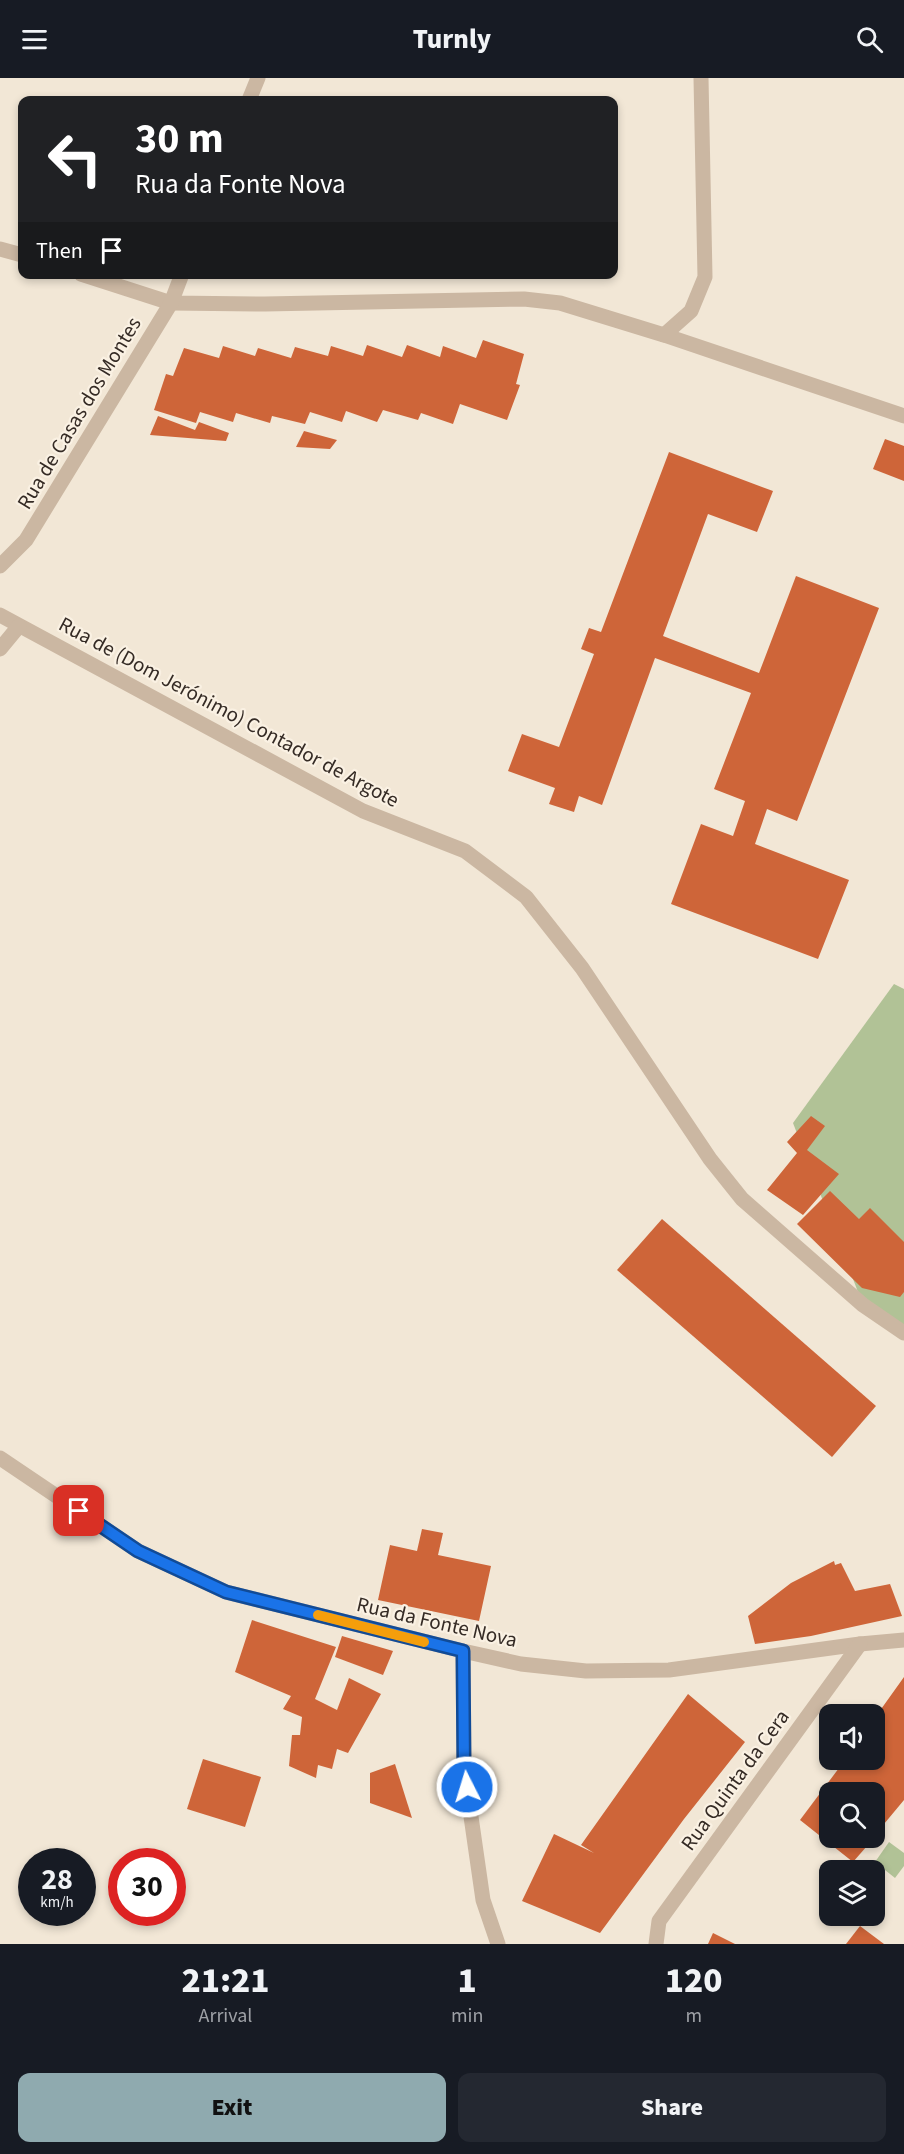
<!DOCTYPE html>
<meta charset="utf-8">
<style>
body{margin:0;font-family:"Source Sans 3",sans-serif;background:#242831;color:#f1f3f6;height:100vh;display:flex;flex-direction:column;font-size:22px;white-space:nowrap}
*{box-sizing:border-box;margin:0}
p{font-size:20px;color:#9ea1a6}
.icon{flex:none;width:33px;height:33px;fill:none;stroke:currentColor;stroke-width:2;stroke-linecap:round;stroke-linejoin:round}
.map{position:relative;height:1866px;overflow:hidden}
.drawer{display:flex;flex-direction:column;background:#171b24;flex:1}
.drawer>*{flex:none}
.top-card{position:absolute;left:18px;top:18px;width:600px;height:183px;border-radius:12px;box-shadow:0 3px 9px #0003;background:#202124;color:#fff;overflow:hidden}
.tools{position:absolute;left:819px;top:1626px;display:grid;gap:12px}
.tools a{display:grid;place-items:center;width:66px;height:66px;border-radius:12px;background:#171b24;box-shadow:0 3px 9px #0003;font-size:30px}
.speed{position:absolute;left:18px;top:1770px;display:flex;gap:12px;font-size:30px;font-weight:700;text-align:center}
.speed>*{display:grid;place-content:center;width:78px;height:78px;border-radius:50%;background:#171b24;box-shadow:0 3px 9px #0003;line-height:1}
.speed small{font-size:15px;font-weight:400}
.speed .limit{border:9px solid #d22;background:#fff;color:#111}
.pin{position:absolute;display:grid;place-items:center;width:51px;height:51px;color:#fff;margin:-26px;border-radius:12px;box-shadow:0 3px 9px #0006}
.me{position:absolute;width:66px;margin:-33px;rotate:355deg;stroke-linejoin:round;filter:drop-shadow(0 0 4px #0008)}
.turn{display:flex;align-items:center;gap:21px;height:126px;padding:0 18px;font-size:27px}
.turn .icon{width:78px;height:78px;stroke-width:2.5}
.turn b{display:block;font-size:42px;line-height:51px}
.then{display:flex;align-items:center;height:57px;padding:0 18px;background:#0003;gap:12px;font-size:22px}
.eta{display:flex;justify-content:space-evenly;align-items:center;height:102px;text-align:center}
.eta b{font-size:36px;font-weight:800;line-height:42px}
.action{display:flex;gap:12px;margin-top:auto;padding:12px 18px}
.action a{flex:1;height:69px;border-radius:12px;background:#8faaaf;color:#111;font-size:24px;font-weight:800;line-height:69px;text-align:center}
.action a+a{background:#242831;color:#f1f3f6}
header{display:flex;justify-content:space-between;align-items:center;height:78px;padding:0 18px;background:#171b24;font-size:27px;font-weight:800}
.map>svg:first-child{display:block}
.green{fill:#b1c296}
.building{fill:#ce6539}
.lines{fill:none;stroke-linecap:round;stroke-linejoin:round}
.street{stroke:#cbb7a2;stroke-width:15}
.route-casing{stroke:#114b97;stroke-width:15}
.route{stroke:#1a73e8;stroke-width:10}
.slow{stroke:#f59e0b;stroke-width:10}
.labels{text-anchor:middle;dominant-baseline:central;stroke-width:4.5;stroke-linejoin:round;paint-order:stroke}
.street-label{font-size:21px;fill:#352b25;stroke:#faf1e3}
</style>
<header><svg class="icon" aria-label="menu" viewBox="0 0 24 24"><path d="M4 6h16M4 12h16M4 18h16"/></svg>Turnly<svg class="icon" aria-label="search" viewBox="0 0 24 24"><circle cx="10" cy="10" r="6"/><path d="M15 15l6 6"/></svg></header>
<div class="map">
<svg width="904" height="1866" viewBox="0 0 904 1866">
<rect width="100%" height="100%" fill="#f2e7d6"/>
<g class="green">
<polygon points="894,906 904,911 904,1255 863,1227 793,1045"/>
<polygon points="889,1764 904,1775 904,1788 895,1800 875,1784"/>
</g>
<g class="building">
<polygon points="483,262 524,276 516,306 520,307 507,342 460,326 453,346 421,335 418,342 383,332 377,344 346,333 342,344 310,334 305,346 272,338 270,345 236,335 233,344 200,334 196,345 154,332 166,296 173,298 184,270 219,280 223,268 255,278 258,270 291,280 295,269 328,278 331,268 363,278 367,267 402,279 407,267 440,279 443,268 476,280"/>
<polygon points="158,338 195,352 199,344 229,355 226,363 150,357"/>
<polygon points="304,353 337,362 330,371 296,369"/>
<polygon points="885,361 904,368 904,403 873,391"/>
<polygon points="669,374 773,413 757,454 708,436 663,558 759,595 796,498 879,530 797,743 767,731 755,766 849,802 818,881 671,826 701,746 733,758 745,723 714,711 751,615 655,580 602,727 579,718 574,734 549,726 555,710 508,693 522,656 559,669 594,576 581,571 589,550 601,554"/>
<polygon points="811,1038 825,1048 807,1072 839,1096 803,1137 767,1112 797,1075 787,1064"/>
<polygon points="830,1113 859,1141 870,1130 904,1164 904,1214 900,1219 862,1210 797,1146"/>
<polygon points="662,1141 876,1328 832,1379 617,1192"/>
<polygon points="422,1451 443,1455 438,1477 491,1488 479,1543 378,1522 390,1467 417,1473"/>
<polygon points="834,1483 835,1487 841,1485 855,1513 890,1506 902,1538 811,1558 755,1566 748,1538 791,1505"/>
<polygon points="252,1542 336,1569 315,1621 337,1632 349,1600 381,1616 348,1675 337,1671 332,1691 318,1687 316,1700 289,1688 292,1657 300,1657 302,1639 283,1631 291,1618 235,1594"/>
<polygon points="342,1558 393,1573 383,1597 335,1579"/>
<polygon points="904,1599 904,1722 874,1758 874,1714 830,1714 830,1760 874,1760 853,1784 800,1742 845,1682 874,1682 874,1641"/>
<polygon points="688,1616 745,1664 684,1741 600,1855 522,1823 554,1756 594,1775 581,1767"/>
<polygon points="203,1681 261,1699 245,1749 187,1731"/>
<polygon points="395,1686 412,1740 370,1725 370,1695"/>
<polygon points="860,1848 884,1866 846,1866"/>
<polygon points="713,1855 735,1866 708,1866"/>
</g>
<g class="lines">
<g class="street">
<polyline points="249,22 258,0"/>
<polyline points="0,171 22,177"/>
<polyline points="81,196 171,225 265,226 524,221 560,225 664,257 904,338"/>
<polyline points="664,257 691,233 705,199 701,0"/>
<polyline points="0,488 26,462 171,225 182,196"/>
<polyline points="0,537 363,733 465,773 526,819 582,890 710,1081 742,1121 863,1227 904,1255"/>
<polyline points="0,571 19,548"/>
<polyline points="0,1380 138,1473 226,1514 463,1573 521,1586 586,1593 669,1592 860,1566 904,1562"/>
<polyline points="463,1573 464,1690 483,1822 498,1866"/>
<polyline points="656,1866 659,1843 860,1566"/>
</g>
</g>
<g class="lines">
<g class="route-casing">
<polyline id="route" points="79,1433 138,1473 226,1514 463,1573 464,1690 467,1709"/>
</g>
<use href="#route" class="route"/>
<polyline class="slow" points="318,1537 424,1564"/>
</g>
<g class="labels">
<g class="street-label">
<text transform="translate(79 335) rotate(-59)">Rua de Casas dos Montes</text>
<text transform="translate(229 634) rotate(28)">Rua de (Dom Jerónimo) Contador de Argote</text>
<text transform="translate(437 1544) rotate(13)">Rua da Fonte Nova</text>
<text transform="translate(735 1702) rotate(-54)">Rua Quinta da Cera</text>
</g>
</g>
</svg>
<div class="tools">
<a><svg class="icon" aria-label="sound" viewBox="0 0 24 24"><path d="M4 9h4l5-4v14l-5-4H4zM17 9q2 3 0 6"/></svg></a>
<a><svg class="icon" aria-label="search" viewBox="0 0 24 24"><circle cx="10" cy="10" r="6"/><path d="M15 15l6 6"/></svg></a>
<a><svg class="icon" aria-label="layers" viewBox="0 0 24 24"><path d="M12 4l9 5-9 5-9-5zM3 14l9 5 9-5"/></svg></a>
</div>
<div class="speed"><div>28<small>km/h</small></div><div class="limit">30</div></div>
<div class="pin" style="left:79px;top:1433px;background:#d93025"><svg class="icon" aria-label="arrive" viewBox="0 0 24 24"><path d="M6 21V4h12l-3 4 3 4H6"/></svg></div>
<svg class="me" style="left:467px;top:1709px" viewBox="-20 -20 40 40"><circle r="17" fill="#1a73e8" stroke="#fff" stroke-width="3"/><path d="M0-11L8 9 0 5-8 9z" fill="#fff"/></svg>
<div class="top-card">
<div class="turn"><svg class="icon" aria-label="left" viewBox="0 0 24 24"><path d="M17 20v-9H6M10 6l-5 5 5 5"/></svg><div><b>30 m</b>Rua da Fonte Nova</div></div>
<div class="then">Then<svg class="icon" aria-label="arrive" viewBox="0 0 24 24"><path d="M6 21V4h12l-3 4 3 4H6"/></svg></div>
</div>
</div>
<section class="drawer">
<div class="eta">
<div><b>21:21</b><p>Arrival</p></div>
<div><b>1</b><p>min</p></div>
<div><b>120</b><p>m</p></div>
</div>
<div class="action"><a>Exit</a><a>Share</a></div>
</section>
